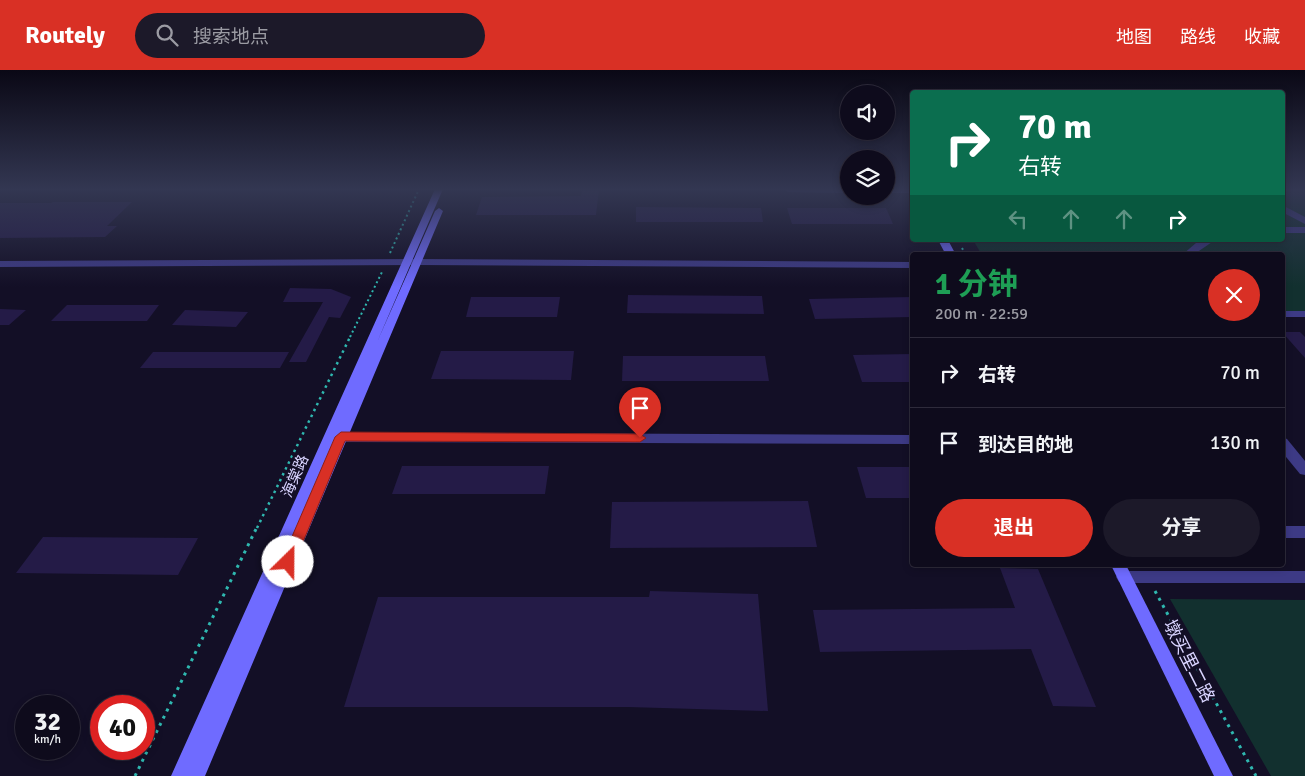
<!DOCTYPE html>
<html lang="zh">
<meta charset="utf-8">
<style>
body{margin:0;font-family:Signika,"Noto Sans SC",sans-serif;background:#1c1929;color:#f1f3f6;height:100vh;display:flex;flex-direction:column;font-size:19px;white-space:nowrap}
*{box-sizing:border-box;margin:0}
p{font-size:16px;color:#9b9ba3}
.icon{flex:none;width:28px;height:28px;fill:none;stroke:currentColor;stroke-width:2;stroke-linecap:round;stroke-linejoin:round}
.map{position:relative;flex:1;overflow:hidden}
.panel{position:absolute;left:910px;top:182px;width:375px;height:315px;display:flex;flex-direction:column;background:#0e0b1c;border-radius:5px;box-shadow:0 2px 8px #0003,0 0 0 1px #2e2b3b}
.panel>*{flex:none}
.top-card{position:absolute;left:910px;top:20px;width:375px;height:152px;border-radius:5px;box-shadow:0 2px 8px #0003,0 0 0 1px #2e2b3b;background:#0b6e4f;color:#fff;overflow:hidden}
.controls{position:absolute;left:840px;top:15px;display:grid;gap:10px}
.controls a{display:grid;place-items:center;width:55px;height:55px;border-radius:50%;background:#0e0b1c;box-shadow:0 2px 8px #0003,0 0 0 1px #2e2b3b;font-size:25px}
.speed{position:absolute;left:15px;top:625px;display:flex;gap:10px;font-size:25px;font-weight:700;text-align:center}
.speed>*{display:grid;place-content:center;width:65px;height:65px;border-radius:50%;background:#0e0b1c;box-shadow:0 2px 8px #0003,0 0 0 1px #2e2b3b;line-height:1}
.speed small{font-size:12px;font-weight:400}
.speed .limit{border:8px solid #d22;background:#fff;color:#111}
.pin{position:absolute;display:grid;place-items:center;width:42px;height:42px;color:#fff;margin:-51px -21px;border-radius:50% 50% 50% 0;rotate:-45deg;box-shadow:0 0 5px #0007}
.pin .icon{rotate:45deg}
.me{position:absolute;width:55px;margin:-28px;rotate:23deg;stroke-linejoin:round;filter:drop-shadow(0 0 4px #0008)}
.turn{display:flex;align-items:center;gap:18px;height:105px;padding:0 25px;font-size:22px}
.turn .icon{width:65px;height:65px;stroke-width:2.5}
.turn b{display:block;font-size:35px;line-height:42px}
.lanes{display:flex;align-items:center;height:48px;padding:0 25px;background:#0003;justify-content:center;gap:25px;direction:ltr}
.lanes .off{opacity:.35}
.round{display:grid;place-items:center;flex:none;width:52px;height:52px;border-radius:26px;background:#1c1929}
.headline{display:flex;align-items:center;justify-content:space-between;height:85px;padding:0 25px}
h1{font-size:30px;font-weight:700;line-height:38px;color:#1e9e55}
.primary-button{display:flex;gap:10px;margin-top:auto;padding:10px 25px}
.primary-button a{flex:1;height:58px;border-radius:30px;background:#d93025;color:#fff;font-size:20px;font-weight:700;line-height:58px;text-align:center}
.primary-button a+a{background:#1c1929;color:#f1f3f6}
ul{padding:0;list-style:none}
li{display:flex;align-items:center;gap:15px;height:70px;padding:0 25px;border-top:1px solid #2e2b3b}
li div{flex:1}
li b{display:block;font-size:19px}
li em{font-style:normal}
header{display:flex;align-items:center;gap:30px;box-sizing:border-box;height:70px;padding:0 25px;background:#d93025;color:#fff}
header strong{font-size:24px}
nav{display:flex;gap:28px;margin-inline-start:auto;font-size:18px}
.search{width:350px;height:45px;background:#1c1929;display:flex;align-items:center;gap:12px;box-sizing:border-box;padding:0 18px;border-radius:28px;color:#9b9ba3;font-size:19px}
.map>svg:first-child{display:block}
.green{fill:#12302f}
.building{fill:#241b47}
.lines{fill:none;stroke-linecap:round;stroke-linejoin:round}
.path-far2{stroke:#2fb8b0;stroke-width:2;stroke-dasharray:2 3;stroke-linecap:butt}
.path-far1{stroke:#2fb8b0;stroke-width:2.5;stroke-dasharray:2.5 4;stroke-linecap:butt}
.path{stroke:#2fb8b0;stroke-width:3;stroke-dasharray:3 5;stroke-linecap:butt}
.street{fill:#3d3a85;fill-rule:evenodd}
.secondary{fill:#6f6bff;fill-rule:evenodd}
.route{fill:#d93025;stroke:#8d1f18}
.labels{text-anchor:middle;dominant-baseline:central;stroke-width:5;stroke-linejoin:round;paint-order:stroke}
.street-label{font-size:15px;fill:#d9d4ff;stroke:#130f26}
.near-street-label{font-size:18px;fill:#d9d4ff;stroke:#130f26}
</style>
<header>
<strong>Routely</strong>
<div class="search"><svg class="icon" aria-label="search" viewBox="0 0 24 24"><circle cx="10" cy="10" r="6"/><path d="M15 15l6 6"/></svg>搜索地点</div>
<nav><a>地图</a><a>路线</a><a>收藏</a></nav>
</header>
<div class="map">
<svg width="1305" height="706" viewBox="0 0 1305 706">
<rect width="100%" height="100%" fill="#130f26"/>
<g class="green">
<polygon points="1283,119 1305,119 1305,241 1283,241 1282,185 982,185 973,170 1282,170"/>
<polygon points="1170,529 1305,530 1305,706 1271,706"/>
</g>
<g class="building">
<polygon points="582,119 599,119 596,145 476,145 482,127 581,126"/>
<polygon points="53,132 132,132 107,156 117,156 105,167 0,168 0,133 51,133"/>
<polygon points="636,137 761,138 763,152 636,152"/>
<polygon points="787,138 886,138 893,154 792,154"/>
<polygon points="290,218 331,219 351,227 340,248 329,247 306,292 289,292 323,232 283,232"/>
<polygon points="628,225 762,226 764,244 627,243"/>
<polygon points="471,227 560,227 557,247 466,247"/>
<polygon points="912,227 912,247 815,249 809,229"/>
<polygon points="67,235 159,235 147,251 51,251"/>
<polygon points="0,239 26,240 9,255 0,255"/>
<polygon points="185,240 248,242 236,257 172,255"/>
<polygon points="1282,262 1300,262 1305,267 1305,288"/>
<polygon points="441,281 574,281 571,310 431,309"/>
<polygon points="153,282 289,282 280,298 140,298"/>
<polygon points="912,284 912,312 862,312 853,285"/>
<polygon points="623,286 765,286 769,311 622,311"/>
<polygon points="402,396 549,396 545,424 392,424"/>
<polygon points="857,397 912,397 912,428 866,428"/>
<polygon points="808,431 817,477 610,478 612,432"/>
<polygon points="43,467 198,468 178,505 16,503"/>
<polygon points="1000,498 1038,499 1096,637 1053,636 1031,579 820,582 813,540 1015,538"/>
<polygon points="650,521 758,524 768,641 628,637 344,637 378,527 649,527"/>
</g>
<g class="lines">
<g class="path-far2">
<polyline points="962,178 966,185"/>
<polyline points="390,183 419,119"/>
<polyline points="350,267 382,202"/>
</g>
<polyline class="path-far1" points="257,458 351,265"/>
<g class="path">
<polyline points="1155,521 1256,706"/>
<polyline points="135,706 257,457"/>
</g>
<g class="street">
<polygon points="784,119 849,119 849,123 788,122"/>
<rect x="886" y="119" width="26" height="4"/>
<polygon points="1282,135 1305,147 1305,154 1282,142"/>
<rect x="1282" y="157" width="23" height="6"/>
<polygon points="1202,170 1215,170 1193,185 1182,185 1196,173"/>
<polygon points="417,189 912,192 912,198 417,195 0,197 0,191"/>
<rect x="1282" y="241" width="23" height="6"/>
<polygon points="333,362 912,365 912,374 333,372 328,370 327,367 328,364"/>
<polygon points="1282,367 1287,369 1305,391 1305,405 1300,404 1282,382"/>
<rect x="1282" y="456" width="23" height="12"/>
<polygon points="1124,501 1305,501 1305,513 1124,513 1119,512 1116,507 1119,502"/>
</g>
<g class="secondary">
<polygon points="435,119 443,119 378,270 435,141 439,138 443,141 205,706 171,706"/>
<polygon points="938,170 948,170 956,185 946,185"/>
<polygon points="1111,495 1126,495 1233,706 1214,706"/>
</g>
</g>
<linearGradient id="sky" x2="0" y2="1"><stop stop-color="#0a0815"/><stop offset="0.55" stop-color="#333752"/><stop offset="1" stop-color="#333752" stop-opacity="0"/></linearGradient>
<rect width="1305" height="217" fill="url(#sky)"/>
<polygon class="route" points="341,362 640,364 646,368 640,372 345,371 293,496 288,497 283,496 281,492 335,367"/>
<g class="labels">
<g class="street-label">
<text transform="translate(295 406) rotate(-66)">海棠路</text>
</g>
<g class="near-street-label">
<text transform="translate(1189 591) rotate(63)">墩买里二路</text>
</g>
</g>
</svg>
<div class="controls">
<a><svg class="icon" aria-label="sound" viewBox="0 0 24 24"><path d="M4 9h4l5-4v14l-5-4H4zM17 9q2 3 0 6"/></svg></a>
<a><svg class="icon" aria-label="layers" viewBox="0 0 24 24"><path d="M12 4l9 5-9 5-9-5zM3 14l9 5 9-5"/></svg></a>
</div>
<div class="speed"><div>32<small>km/h</small></div><div class="limit">40</div></div>
<div class="pin" style="left:640px;top:368px;background:#d93025"><svg class="icon" aria-label="arrive" viewBox="0 0 24 24"><path d="M6 21V4h12l-3 4 3 4H6"/></svg></div>
<svg class="me" style="left:288px;top:492px" viewBox="-20 -20 40 40"><circle r="19" fill="#fff"/><path d="M0-13L10 11 0 6-10 11z" fill="#d93025"/></svg>
<div class="top-card">
<div class="turn"><svg class="icon" aria-label="right" viewBox="0 0 24 24"><path d="M7 20v-9h11M14 6l5 5-5 5"/></svg><div><b>70 m</b>右转</div></div>
<div class="lanes"><svg class="icon off" aria-label="left" viewBox="0 0 24 24"><path d="M17 20v-9H6M10 6l-5 5 5 5"/></svg><svg class="icon off" aria-label="ahead" viewBox="0 0 24 24"><path d="M12 20V5M6 11l6-6 6 6"/></svg><svg class="icon off" aria-label="ahead" viewBox="0 0 24 24"><path d="M12 20V5M6 11l6-6 6 6"/></svg><svg class="icon" aria-label="right" viewBox="0 0 24 24"><path d="M7 20v-9h11M14 6l5 5-5 5"/></svg></div>
</div>
<section class="panel">
<div class="headline"><div><h1>1 分钟</h1><p>200 m · 22:59</p></div><a class="round" style="background:#d93025;color:#fff"><svg class="icon" aria-label="close" viewBox="0 0 24 24"><path d="M6 6l12 12M18 6L6 18"/></svg></a></div>
<ul>
<li><svg class="icon" aria-label="right" viewBox="0 0 24 24"><path d="M7 20v-9h11M14 6l5 5-5 5"/></svg><div><b>右转</b></div><em>70 m</em></li>
<li><svg class="icon" aria-label="arrive" viewBox="0 0 24 24"><path d="M6 21V4h12l-3 4 3 4H6"/></svg><div><b>到达目的地</b></div><em>130 m</em></li>
</ul>
<div class="primary-button"><a>退出</a><a>分享</a></div>
</section>
</div>
